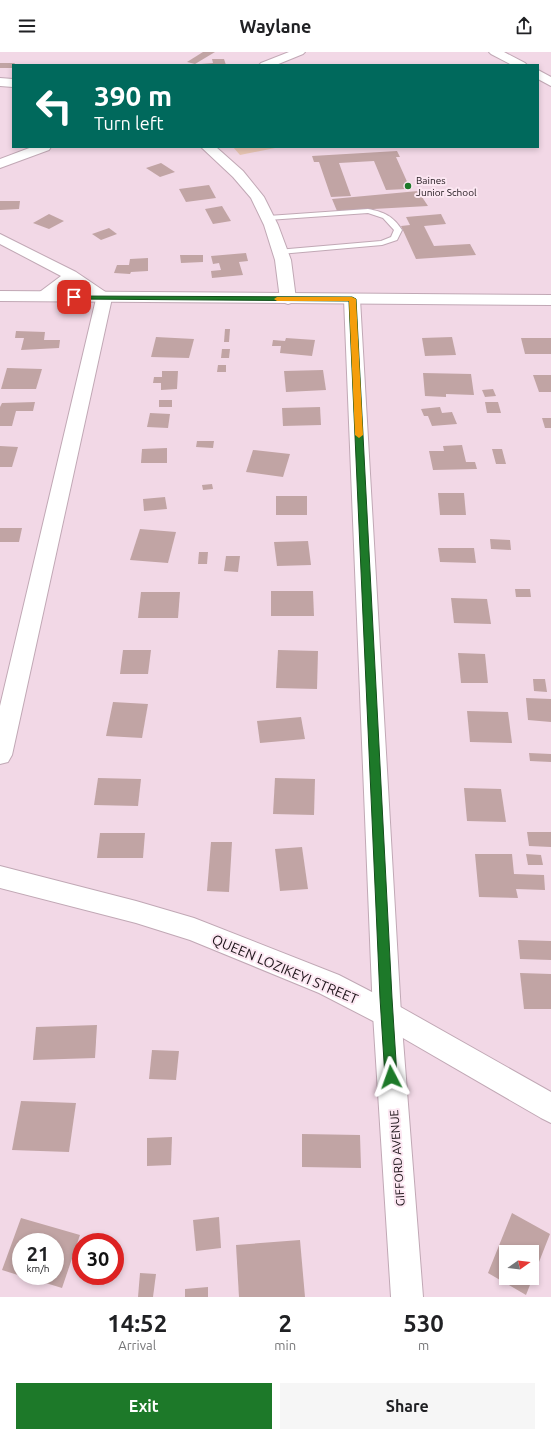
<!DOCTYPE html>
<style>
body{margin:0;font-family:Ubuntu,sans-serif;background:#f6f6f6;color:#202124;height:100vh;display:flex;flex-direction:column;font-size:15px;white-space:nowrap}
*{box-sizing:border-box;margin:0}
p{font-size:13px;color:#757577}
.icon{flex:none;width:22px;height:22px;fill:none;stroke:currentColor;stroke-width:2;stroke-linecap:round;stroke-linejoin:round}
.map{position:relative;height:1245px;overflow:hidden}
.sheet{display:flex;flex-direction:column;background:#fff;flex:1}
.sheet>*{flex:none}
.banner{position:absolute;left:12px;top:12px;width:527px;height:84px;border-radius:0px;box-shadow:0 2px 6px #0003;background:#00695c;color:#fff;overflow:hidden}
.needle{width:26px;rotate:76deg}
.buttons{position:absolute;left:499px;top:1193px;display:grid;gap:8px}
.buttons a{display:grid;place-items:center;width:40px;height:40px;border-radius:0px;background:#fff;box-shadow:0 2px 6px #0003;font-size:20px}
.speed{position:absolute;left:12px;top:1181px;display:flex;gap:8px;font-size:20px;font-weight:700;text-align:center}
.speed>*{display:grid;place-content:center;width:52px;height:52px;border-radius:50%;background:#fff;box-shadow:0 2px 6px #0003;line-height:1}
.speed small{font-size:10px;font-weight:400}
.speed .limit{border:6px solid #d22;background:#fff;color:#111}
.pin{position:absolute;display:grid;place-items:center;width:34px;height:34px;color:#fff;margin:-17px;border-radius:8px;box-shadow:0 2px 6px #0006}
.me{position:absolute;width:44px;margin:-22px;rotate:356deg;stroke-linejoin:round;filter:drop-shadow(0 0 3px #0008)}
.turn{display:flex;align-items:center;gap:14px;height:84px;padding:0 16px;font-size:18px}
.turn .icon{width:52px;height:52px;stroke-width:2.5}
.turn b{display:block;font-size:28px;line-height:34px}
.eta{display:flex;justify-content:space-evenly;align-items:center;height:68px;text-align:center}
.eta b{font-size:24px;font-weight:600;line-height:28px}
.action{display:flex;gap:8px;margin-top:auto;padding:8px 16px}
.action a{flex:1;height:46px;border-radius:0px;background:#1d7929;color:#fff;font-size:16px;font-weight:600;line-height:46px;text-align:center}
.action a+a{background:#f6f6f6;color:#202124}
header{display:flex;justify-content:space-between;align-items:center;height:52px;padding:0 16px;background:#fff;font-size:18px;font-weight:600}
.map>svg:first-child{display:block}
.green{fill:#e8c6b4}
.building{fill:#c1a4a4;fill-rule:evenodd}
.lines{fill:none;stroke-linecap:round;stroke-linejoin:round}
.service-casing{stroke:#c1a8b5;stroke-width:2}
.minor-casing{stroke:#c1a8b5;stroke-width:2}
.tertiary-casing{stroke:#c1a8b5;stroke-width:2}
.service{fill:#fff;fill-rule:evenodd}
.minor{fill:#fff;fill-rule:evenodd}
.tertiary{fill:#fff;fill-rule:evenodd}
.route{fill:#1d7929;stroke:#134f1b}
.slow{fill:#f59e0b}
.poi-dot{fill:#1d7929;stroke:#fce7f2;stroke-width:1.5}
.labels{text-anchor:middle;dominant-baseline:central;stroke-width:4;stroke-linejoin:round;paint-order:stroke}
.far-poi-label{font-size:10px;fill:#1d1419;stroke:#fce7f2;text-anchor:start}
.street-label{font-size:12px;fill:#1d1419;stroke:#fce7f2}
.near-street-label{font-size:14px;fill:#1d1419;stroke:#fce7f2}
</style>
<header><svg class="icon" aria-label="menu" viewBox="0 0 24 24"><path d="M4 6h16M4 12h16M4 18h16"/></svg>Waylane<svg class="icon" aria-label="share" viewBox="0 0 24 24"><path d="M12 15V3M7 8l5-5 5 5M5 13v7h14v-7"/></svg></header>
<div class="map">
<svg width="551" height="1245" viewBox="0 0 551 1245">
<rect width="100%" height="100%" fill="#f2d8e6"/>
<polygon class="green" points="233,95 280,95 240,103"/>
<g class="building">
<polygon points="203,0 215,0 195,12 187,10"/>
<polygon points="212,7 224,7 226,13 201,13 201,12 213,11"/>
<polygon points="0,11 15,11 12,16 0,16"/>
<polygon points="397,99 400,105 396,105 409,134 405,134 406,137 386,138 374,109 339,111 351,144 331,145 319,110 314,110 312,104"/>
<polygon points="161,111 175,120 160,125 146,116"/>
<polygon points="209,133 216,146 186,150 179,137"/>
<polygon points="418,139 428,154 337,159 332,147"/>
<polygon points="0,149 20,149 19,157 0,158"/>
<polygon points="222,154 231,169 213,172 205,157"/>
<polygon points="49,162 64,169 49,177 33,171"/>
<polygon points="441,162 446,172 424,174 434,194 470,192 476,203 416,207 401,174 410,173 406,165"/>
<polygon points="109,176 117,182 101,188 92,182"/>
<polygon points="246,201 248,209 239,210 243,223 212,226 211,219 221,218 219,211 213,212 211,204"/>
<polygon points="180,203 203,203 203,210 181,211"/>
<polygon points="148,206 148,219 131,220 130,222 114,221 117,213 129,213 130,207"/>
<polygon points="225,277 230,277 229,290 224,290"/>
<polygon points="16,279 45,280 44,288 60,288 59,296 21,298 24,286 15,286"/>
<polygon points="156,285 194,287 189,306 151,305"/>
<polygon points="452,285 456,303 425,304 422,286"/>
<polygon points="286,286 315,288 312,304 280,301 281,294 272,294 273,288 285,289"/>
<polygon points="521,286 551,286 551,302 525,302"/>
<polygon points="222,297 230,297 229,306 221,306"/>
<polygon points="218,313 226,313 226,320 217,320"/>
<polygon points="7,316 42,317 36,337 1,337"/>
<polygon points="323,318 326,338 286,340 284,319"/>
<polygon points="162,319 178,319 177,337 161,338 161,331 153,331 154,325 162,325"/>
<polygon points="423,321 471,322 474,343 446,342 446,345 425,344"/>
<polygon points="533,323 551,323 551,340 539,340"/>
<polygon points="493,337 496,344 485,345 482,338"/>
<rect x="159" y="348" width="13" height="7"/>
<polygon points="35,350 33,359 16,359 12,374 0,374 0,355 2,351"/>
<polygon points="485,350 498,350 501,361 487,361"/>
<polygon points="320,355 321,373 283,374 282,356"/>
<polygon points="440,355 442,361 452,360 457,372 432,374 428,364 424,364 421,357"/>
<polygon points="150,361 170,362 168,376 147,375"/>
<polygon points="542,366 551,366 551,376 545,376"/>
<polygon points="197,389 214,389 213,396 196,395"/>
<polygon points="462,393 466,410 475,410 477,417 433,418 429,399 444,399 443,394"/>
<polygon points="0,394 18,395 12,415 0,415"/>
<polygon points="167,396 167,411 141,411 142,397"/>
<polygon points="492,397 502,397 506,412 496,412"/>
<polygon points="253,398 290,402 283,425 246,420"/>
<polygon points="212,432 213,437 203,438 202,433"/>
<polygon points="438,441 464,441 466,463 440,463"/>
<rect x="276" y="444" width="31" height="19"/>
<polygon points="165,445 167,457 144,459 143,447"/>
<polygon points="0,476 22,476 19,490 0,490"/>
<polygon points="140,477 176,480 168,511 130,508"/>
<polygon points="490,487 510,488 511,498 491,497"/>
<polygon points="308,489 311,513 277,514 274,490"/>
<polygon points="438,496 474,496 476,511 440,510"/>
<polygon points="199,500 208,500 207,512 198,512"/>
<polygon points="226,504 240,504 238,520 224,519"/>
<polygon points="515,537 530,537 531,545 516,545"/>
<polygon points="271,539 313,539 314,564 271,564"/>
<polygon points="141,540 180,540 178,566 138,566"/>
<polygon points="451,546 487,547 491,572 454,571"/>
<polygon points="123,598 151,598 148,622 120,622"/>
<polygon points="278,598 318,599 317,637 276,636"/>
<polygon points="458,601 485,602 488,631 461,631"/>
<polygon points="533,627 545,627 547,640 534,639"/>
<polygon points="526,646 551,647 551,670 528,668"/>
<polygon points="113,650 148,652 142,686 106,684"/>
<polygon points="467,659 508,660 512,691 470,690"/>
<polygon points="301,665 305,687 260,691 257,669"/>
<polygon points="529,701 551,702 551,710 530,709"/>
<polygon points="98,726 141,727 138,754 94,753"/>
<polygon points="275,726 315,727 314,763 273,762"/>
<polygon points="464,736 501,737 506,770 467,769"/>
<polygon points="527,780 551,780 551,795 529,794"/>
<polygon points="100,781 145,781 143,806 97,806"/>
<polygon points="211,790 232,790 229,840 207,839"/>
<polygon points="302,795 308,837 280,839 275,797"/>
<polygon points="475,802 512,802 514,822 544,823 545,838 516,837 518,846 479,845"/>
<polygon points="526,802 541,803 543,813 528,813"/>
<polygon points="518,888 551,889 551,908 520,907"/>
<polygon points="520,921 551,922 551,957 524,957"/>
<polygon points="97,973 95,1006 33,1008 36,975"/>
<polygon points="152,998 179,999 176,1028 149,1027"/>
<polygon points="21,1049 76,1051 69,1100 12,1098"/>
<polygon points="302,1082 360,1083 361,1116 302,1115"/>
<polygon points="172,1085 171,1113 147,1114 147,1086"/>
<path d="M 512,1161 L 550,1182 L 526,1243 L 488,1221 ZM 506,1200 L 532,1200 L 532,1226 L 506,1226 Z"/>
<polygon points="219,1165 221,1196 196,1199 193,1168"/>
<polygon points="21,1166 80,1183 62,1236 23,1224 55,1224 55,1190 21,1190 21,1224 2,1218"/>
<polygon points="300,1188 305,1245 239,1245 236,1193"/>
<polygon points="140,1221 156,1222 153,1245 138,1245"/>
<polygon points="208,1235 208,1245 185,1245 185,1237"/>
</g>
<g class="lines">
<g class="service-casing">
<path id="service" d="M 368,157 C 384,160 393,164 402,178 L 397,188 L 382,193 L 280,202 L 277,202 L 277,198 L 381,189 L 391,185 L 394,178 L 383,166 L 368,161 L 268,168 L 264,166 L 268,164 Z"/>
</g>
<g class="minor-casing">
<g id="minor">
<polygon points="289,0 305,0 303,2 276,13 259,13 261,11"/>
<polygon points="489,0 504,0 525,11 527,13 512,13 491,2"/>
<polygon points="538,18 551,25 551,34 538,27"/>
<polygon points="0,26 13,27 13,35 0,34"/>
<polygon points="32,95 51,95 49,98 0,116 0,107"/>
<polygon points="201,95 216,95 243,119 264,145 278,173 291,208 296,247 294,250 288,252 282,250 280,247 275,208 264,173 251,146 233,125"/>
<path d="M 0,182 L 76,220 L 110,243 L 112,246 L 12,703 L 8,710 L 0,712 L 0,654 L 96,247 L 71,230 C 62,238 51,252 37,248 L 35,245 L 37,242 L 61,224 L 0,192 Z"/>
<polygon points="352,242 358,244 360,247 401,962 423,1245 391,1245 373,962 344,247 346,244"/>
</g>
</g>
<g class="tertiary-casing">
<g id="tertiary">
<polygon points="0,239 551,243 551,253 0,249"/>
<polygon points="0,814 136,849 194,866 339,923 397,953 551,1040 551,1071 541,1066 377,971 319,941 190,888 136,871 0,836"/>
</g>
</g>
<use href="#service" class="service"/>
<use href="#minor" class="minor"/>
<use href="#tertiary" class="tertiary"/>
</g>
<polygon class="route" points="72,244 352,245 356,247 392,946 397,1025 396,1029 391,1030 387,1029 385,1025 380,946 349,249 74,247 72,247"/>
<polygon class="slow" points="352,245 356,247 363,383 359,386 355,383 349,249 277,249 274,247 277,245"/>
<circle class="poi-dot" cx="408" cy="134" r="4"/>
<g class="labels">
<g class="far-poi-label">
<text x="416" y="128">Baines<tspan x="416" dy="12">Junior School</tspan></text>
</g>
<g class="street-label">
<text transform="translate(397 1106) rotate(-94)">GIFFORD AVENUE</text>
</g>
<g class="near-street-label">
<text transform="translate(285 917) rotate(23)">QUEEN LOZIKEYI STREET</text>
</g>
</g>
</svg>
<div class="buttons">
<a><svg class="needle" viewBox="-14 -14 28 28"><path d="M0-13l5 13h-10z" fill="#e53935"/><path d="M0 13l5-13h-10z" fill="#757577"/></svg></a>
</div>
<div class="speed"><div>21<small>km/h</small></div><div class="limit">30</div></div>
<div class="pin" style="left:74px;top:245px;background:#d93025"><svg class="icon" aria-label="arrive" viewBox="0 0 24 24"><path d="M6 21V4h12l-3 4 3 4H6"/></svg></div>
<svg class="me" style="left:391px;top:1025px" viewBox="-20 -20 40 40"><path d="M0-17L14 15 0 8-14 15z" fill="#1d7929" stroke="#fff" stroke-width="4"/></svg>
<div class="banner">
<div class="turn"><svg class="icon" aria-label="left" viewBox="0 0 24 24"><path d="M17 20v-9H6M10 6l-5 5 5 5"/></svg><div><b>390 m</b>Turn left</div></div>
</div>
</div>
<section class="sheet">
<div class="eta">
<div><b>14:52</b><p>Arrival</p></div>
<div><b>2</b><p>min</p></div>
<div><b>530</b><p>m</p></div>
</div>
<div class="action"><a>Exit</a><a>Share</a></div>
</section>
